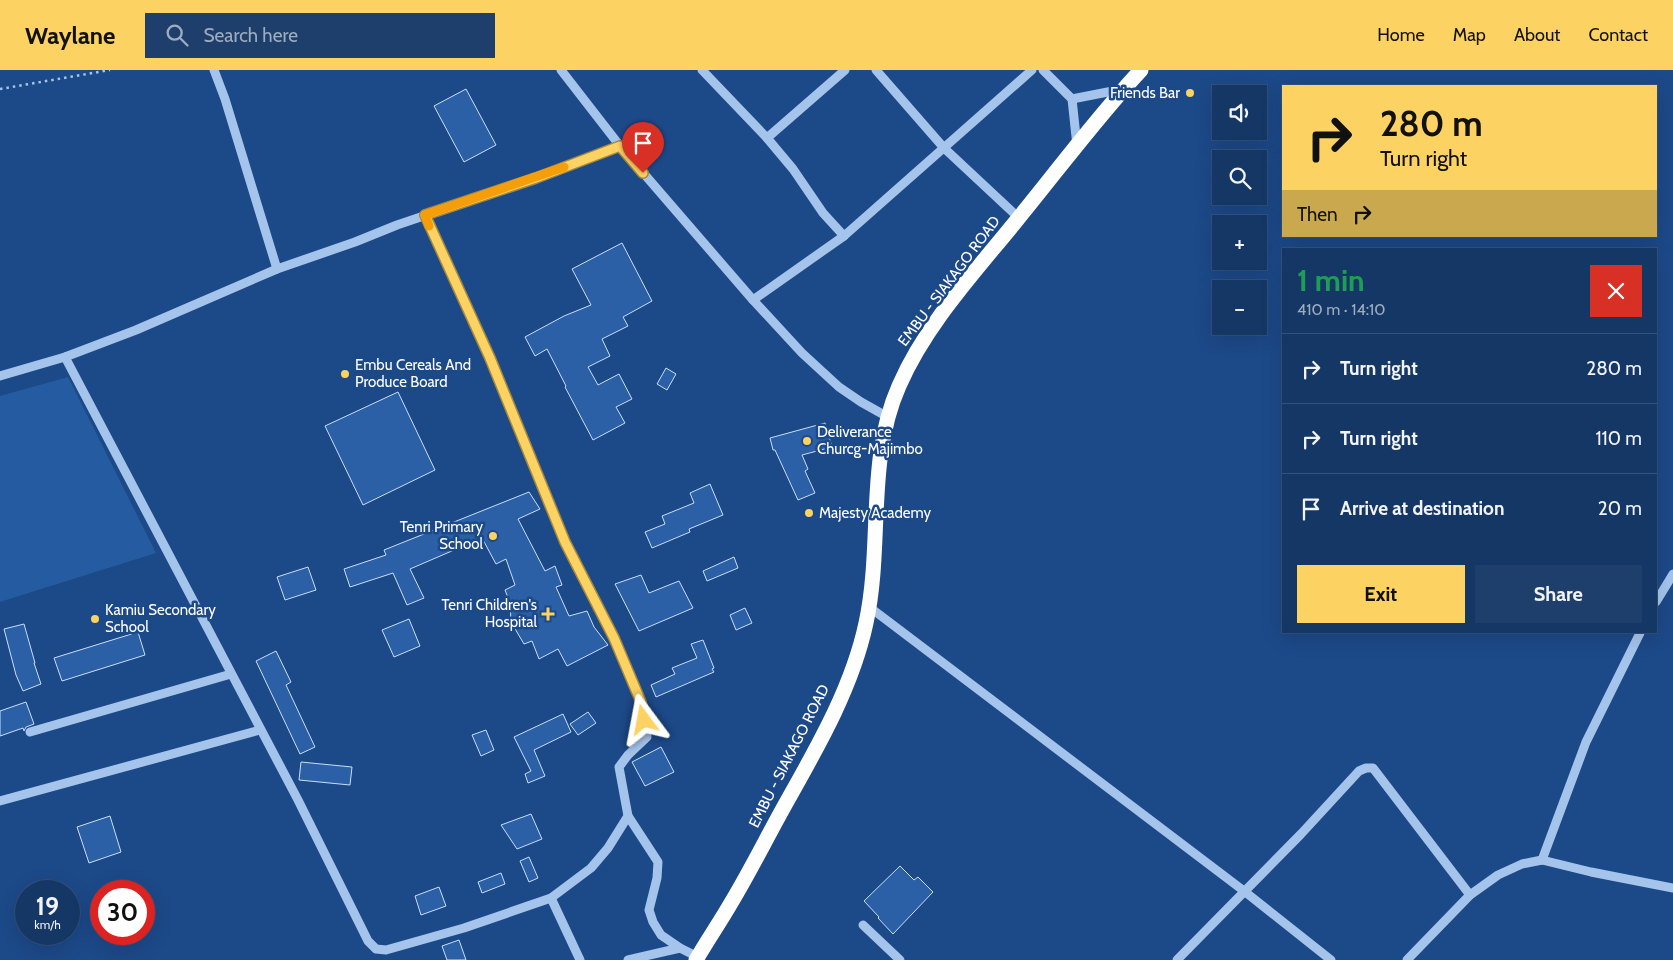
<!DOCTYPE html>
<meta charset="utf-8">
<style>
body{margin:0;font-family:Cabin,sans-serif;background:#1e3f6c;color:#f1f3f6;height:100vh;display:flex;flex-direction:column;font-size:19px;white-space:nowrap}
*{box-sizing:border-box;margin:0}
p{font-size:16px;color:#9dacbf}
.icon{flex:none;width:28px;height:28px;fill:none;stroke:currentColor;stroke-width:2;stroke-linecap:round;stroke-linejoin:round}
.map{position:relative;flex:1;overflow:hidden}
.drawer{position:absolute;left:1282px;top:178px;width:375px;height:385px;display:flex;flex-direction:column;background:#153766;border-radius:0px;box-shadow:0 5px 20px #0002,0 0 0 1px #34517a}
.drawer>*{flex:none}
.top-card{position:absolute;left:1282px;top:15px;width:375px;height:152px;border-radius:0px;box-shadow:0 5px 20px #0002,0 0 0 1px #34517a;background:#fcd262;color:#111;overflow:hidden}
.fabs{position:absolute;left:1212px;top:15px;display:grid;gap:10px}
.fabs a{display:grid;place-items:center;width:55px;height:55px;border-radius:0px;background:#153766;box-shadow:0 5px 20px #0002,0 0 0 1px #34517a;font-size:25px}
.speed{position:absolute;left:15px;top:810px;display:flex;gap:10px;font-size:25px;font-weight:700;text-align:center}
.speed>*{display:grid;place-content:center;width:65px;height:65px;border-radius:50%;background:#153766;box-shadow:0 5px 20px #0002,0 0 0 1px #34517a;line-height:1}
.speed small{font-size:12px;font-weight:400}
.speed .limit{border:8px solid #d22;background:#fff;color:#111}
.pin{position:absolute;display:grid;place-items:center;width:42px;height:42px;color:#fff;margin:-51px -21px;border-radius:50% 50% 50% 0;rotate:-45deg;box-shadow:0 0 5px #0007}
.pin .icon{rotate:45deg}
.me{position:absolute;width:55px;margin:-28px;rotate:347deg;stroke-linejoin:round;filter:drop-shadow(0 0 4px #0008)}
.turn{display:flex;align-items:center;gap:18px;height:105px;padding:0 15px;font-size:22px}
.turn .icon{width:65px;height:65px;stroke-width:2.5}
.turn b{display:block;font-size:35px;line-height:42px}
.then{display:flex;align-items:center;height:48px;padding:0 15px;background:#0003;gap:10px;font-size:19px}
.round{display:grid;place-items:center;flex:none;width:52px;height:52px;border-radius:0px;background:#1e3f6c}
.summary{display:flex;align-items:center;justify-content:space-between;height:85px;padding:0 15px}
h1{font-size:30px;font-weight:700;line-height:38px;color:#1e9e55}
.action{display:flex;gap:10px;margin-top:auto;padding:10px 15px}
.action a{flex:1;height:58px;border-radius:0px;background:#fcd262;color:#111;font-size:20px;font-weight:700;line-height:58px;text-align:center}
.action a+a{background:#1e3f6c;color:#f1f3f6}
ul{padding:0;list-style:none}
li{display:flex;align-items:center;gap:15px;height:70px;padding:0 15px;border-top:1px solid #34517a}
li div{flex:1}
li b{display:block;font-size:19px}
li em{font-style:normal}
header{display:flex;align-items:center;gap:30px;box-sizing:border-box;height:70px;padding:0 25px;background:#fcd262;color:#111}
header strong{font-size:24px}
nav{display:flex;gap:28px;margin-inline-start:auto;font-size:18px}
.search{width:350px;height:45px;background:#1e3f6c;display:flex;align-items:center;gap:12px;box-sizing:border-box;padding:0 18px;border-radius:0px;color:#9dacbf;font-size:19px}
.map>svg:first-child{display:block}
.green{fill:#255ba1}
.building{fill:#2b60a6;stroke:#cadef9}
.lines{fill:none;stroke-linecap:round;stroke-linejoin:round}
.path{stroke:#a5c4ec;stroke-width:2.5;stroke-dasharray:2.5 4;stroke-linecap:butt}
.minor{stroke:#a5c4ec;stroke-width:9}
.highway{stroke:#fff;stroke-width:15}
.route-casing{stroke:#a48840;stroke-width:12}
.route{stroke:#fcd262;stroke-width:9}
.slow{stroke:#f59e0b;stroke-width:9}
.poi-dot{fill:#fcd262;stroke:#1c4988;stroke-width:2}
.labels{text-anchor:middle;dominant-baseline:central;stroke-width:5;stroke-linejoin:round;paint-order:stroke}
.poi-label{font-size:15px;fill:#fff;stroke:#1c4988;text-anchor:start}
.street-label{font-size:15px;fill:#fff;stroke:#1c4988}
</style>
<header>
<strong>Waylane</strong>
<div class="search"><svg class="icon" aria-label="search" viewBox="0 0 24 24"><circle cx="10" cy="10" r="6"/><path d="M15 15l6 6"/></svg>Search here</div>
<nav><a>Home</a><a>Map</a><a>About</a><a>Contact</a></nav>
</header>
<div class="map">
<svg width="1673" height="890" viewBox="0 0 1673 890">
<rect width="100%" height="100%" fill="#1c4988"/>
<polygon class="green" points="68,307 156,483 0,532 0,326"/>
<g class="building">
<polygon points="466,19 496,75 464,92 434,36"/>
<polygon points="622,173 652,231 623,247 628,256 602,269 610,286 588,297 598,315 619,304 632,329 616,337 625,353 593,370 565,317 566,316 547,279 535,286 525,267 564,246 591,235 572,199"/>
<polygon points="666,298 676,304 667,320 657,314"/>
<polygon points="398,322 435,400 363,435 325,356"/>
<polygon points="825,353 832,377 802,385 808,399 805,401 815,423 798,430 775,380 773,380 770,368"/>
<polygon points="710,414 723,445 689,459 690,462 652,478 645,462 665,454 662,446 694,433 690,423"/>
<polygon points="529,422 540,439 518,449 545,501 555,496 562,515 556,517 569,546 587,541 594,557 608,575 567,596 558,579 539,589 532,571 524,574 511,552 510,533 505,520 515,515 506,489 496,494 482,468 410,499 424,528 407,535 393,503 350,517 344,499 386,485 384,480"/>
<polygon points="734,487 738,498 707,511 703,501"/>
<polygon points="308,497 316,520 285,530 277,507"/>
<polygon points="641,505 649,523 679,511 693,538 639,561 615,514"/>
<polygon points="745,538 752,553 736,560 730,545"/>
<polygon points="409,549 420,576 394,587 382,560"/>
<polygon points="24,554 35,593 34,593 41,614 23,621 16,605 4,559"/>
<polygon points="138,562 145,585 62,611 54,588"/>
<polygon points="703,570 714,598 712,599 714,602 656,627 651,615 675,604 672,598 697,588 691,574"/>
<polygon points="276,581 291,612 286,615 315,677 300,684 256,591"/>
<polygon points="26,632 34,654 26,657 24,661 23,658 0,666 0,641"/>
<polygon points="588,642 596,653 578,665 570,654"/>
<polygon points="563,644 571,662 534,680 545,706 528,713 525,704 531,701 514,667"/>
<polygon points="486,660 494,680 481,686 472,665"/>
<polygon points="661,677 674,702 645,716 632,692"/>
<polygon points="301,692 352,697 350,715 299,710"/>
<polygon points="531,744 542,769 517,779 501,755"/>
<polygon points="110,746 121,782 89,793 77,757"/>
<polygon points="529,787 538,808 529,812 520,791"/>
<polygon points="900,796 914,810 918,807 933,822 893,864 878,848 879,847 864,831"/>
<polygon points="501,803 505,814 482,823 478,812"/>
<polygon points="439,817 446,836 421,845 415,826"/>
<polygon points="459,870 466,890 447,890 442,876"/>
</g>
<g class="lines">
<polyline class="path" points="0,19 110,0"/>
<g class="minor">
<polyline points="214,0 225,29 277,199"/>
<polyline points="561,0 620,76 753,230 802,283 839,317 861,332 886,346"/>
<polyline points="702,0 767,68 793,99 823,143 844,166"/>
<polyline points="876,0 944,78 1019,148"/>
<polyline points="1043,0 1072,29 1077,76"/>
<polyline points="1072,29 1123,19"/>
<polyline points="767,68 845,0"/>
<polyline points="753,230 844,166 1032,0"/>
<polyline points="65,287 298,730 368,871 376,879 386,880 464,858 551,828 591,798 608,778 628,746 619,697 628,685 647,667 641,632 614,568 565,473 490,288 425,145"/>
<polyline points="0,306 65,287 136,260 277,199 355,172 397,155 536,108 620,76"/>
<polyline points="1656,532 1673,504"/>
<polyline points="868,536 1244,821 1331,890"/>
<polyline points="30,662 231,604"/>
<polyline points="0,731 260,660"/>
<polyline points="628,746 658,792 657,808 649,840 653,852 661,865 680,878 698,887"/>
<polyline points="1542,790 1586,672 1641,561"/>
<polyline points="551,828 580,890"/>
<polyline points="863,855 900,890"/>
<polyline points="628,890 680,878"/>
<polyline points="1177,890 1301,764 1359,701 1366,698 1373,698 1470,825"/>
<polyline points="1407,890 1470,825 1498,805 1522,794 1542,790 1591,802 1673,818"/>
</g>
<path class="highway" d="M 696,890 C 707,871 720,852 731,833 C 752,798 770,761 790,726 C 821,671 853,614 866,553 C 883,475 866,390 899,316 C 926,254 975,202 1017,150 C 1058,100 1097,47 1141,0"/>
</g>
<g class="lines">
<g class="route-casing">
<polyline id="route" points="643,103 620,76 536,108 425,145 490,288 565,472 614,568 641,632 644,650"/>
</g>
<use href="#route" class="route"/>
<polyline class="slow" points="429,156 425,145 564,97"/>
</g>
<g class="poi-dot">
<circle cx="1190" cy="23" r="5"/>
<circle cx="345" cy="304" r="5"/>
<circle cx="807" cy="371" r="5"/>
<circle cx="809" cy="443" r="5"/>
<circle cx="493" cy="466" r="5"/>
<path d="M545.5 536.5h5v5h5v5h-5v5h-5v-5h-5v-5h5z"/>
<circle cx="95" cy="549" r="5"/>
</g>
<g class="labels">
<g class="poi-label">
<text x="1180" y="23" text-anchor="end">Friends Bar</text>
<text x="355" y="295">Embu Cereals And<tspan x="355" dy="17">Produce Board</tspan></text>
<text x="817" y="362">Deliverance<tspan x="817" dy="17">Churcg-Majimbo</tspan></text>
<text x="819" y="443">Majesty Academy</text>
<text x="483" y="457" text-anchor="end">Tenri Primary<tspan x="483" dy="17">School</tspan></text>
<text x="537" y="535" text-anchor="end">Tenri Children's<tspan x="537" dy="17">Hospital</tspan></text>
<text x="105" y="540">Kamiu Secondary<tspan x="105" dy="17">School</tspan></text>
</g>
<g class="street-label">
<text transform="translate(949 211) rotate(-53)">EMBU - SIAKAGO ROAD</text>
<text transform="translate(789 686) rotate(-63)">EMBU - SIAKAGO ROAD</text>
</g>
</g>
</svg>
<div class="fabs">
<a><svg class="icon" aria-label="sound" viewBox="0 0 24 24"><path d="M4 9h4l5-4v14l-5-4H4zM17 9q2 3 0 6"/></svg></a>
<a><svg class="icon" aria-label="search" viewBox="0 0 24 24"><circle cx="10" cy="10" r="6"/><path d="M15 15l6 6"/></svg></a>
<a>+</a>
<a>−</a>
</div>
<div class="speed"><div>19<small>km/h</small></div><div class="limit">30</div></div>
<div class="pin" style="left:643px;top:103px;background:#d93025"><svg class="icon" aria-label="arrive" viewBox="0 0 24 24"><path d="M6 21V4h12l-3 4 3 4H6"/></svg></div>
<svg class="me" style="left:644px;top:650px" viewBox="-20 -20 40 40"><path d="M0-17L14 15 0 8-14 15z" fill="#fcd262" stroke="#fff" stroke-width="4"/></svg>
<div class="top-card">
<div class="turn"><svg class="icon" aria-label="right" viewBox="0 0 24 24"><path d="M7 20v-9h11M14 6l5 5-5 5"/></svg><div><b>280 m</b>Turn right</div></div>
<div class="then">Then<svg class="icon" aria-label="right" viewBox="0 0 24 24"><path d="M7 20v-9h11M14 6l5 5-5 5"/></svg></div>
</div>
<section class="drawer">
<div class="summary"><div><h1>1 min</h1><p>410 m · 14:10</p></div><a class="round" style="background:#d93025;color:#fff"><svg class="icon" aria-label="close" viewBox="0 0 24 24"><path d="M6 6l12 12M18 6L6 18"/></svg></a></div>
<ul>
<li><svg class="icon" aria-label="right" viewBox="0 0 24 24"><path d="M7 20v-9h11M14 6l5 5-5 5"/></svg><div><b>Turn right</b></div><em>280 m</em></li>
<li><svg class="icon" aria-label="right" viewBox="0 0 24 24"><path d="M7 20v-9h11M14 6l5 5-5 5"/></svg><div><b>Turn right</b></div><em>110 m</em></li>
<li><svg class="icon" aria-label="arrive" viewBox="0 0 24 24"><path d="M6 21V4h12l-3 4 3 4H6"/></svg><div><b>Arrive at destination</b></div><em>20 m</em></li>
</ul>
<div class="action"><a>Exit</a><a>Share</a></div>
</section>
</div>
